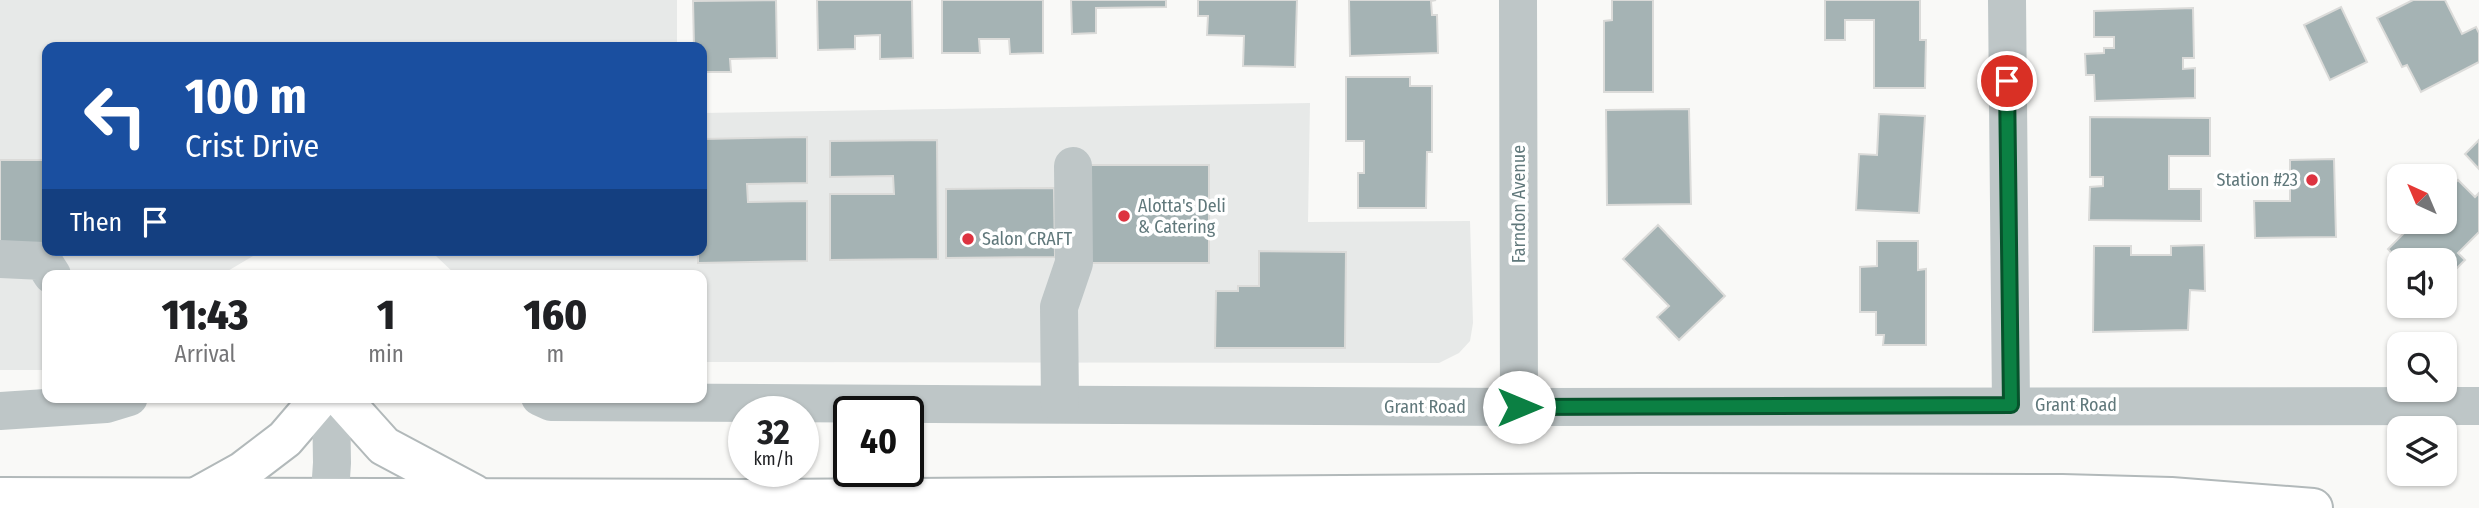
<!DOCTYPE html>
<style>
body{margin:0;font-family:"Fira Sans Condensed",sans-serif;background:#f6f6f6;color:#202124;height:100vh;display:flex;flex-direction:column;font-size:26px;white-space:nowrap}
*{box-sizing:border-box;margin:0}
p{font-size:23px;color:#757577}
.icon{flex:none;width:38px;height:38px;fill:none;stroke:currentColor;stroke-width:2;stroke-linecap:round;stroke-linejoin:round}
.map{position:relative;flex:1;overflow:hidden}
.sheet{position:absolute;left:42px;top:270px;width:665px;height:133px;display:flex;flex-direction:column;background:#fff;border-radius:14px;box-shadow:0 2px 5px #0004}
.sheet>*{flex:none}
.hud{position:absolute;left:42px;top:42px;width:665px;height:214px;border-radius:14px;box-shadow:0 2px 5px #0004;background:#1a4fa0;color:#fff;overflow:hidden}
.needle{width:46px;rotate:316deg}
.buttons{position:absolute;left:2387px;top:164px;display:grid;gap:14px}
.buttons a{display:grid;place-items:center;width:70px;height:70px;border-radius:14px;background:#fff;box-shadow:0 2px 5px #0004;font-size:35px}
.speed{position:absolute;left:728px;top:396px;display:flex;gap:14px;font-size:35px;font-weight:700;text-align:center}
.speed>*{display:grid;place-content:center;width:91px;height:91px;border-radius:50%;background:#fff;box-shadow:0 2px 5px #0004;line-height:1}
.speed small{font-size:18px;font-weight:400}
.speed .limit{border:4px solid #111;border-radius:10px;background:#fff;color:#111}
.pin{position:absolute;display:grid;place-items:center;width:60px;height:60px;color:#fff;margin:-30px;border:4px solid #fff;border-radius:50%;box-shadow:0 2px 7px #0007}
.me{position:absolute;width:77px;margin:-38px;rotate:90deg;stroke-linejoin:round;filter:drop-shadow(0 0 5px #0008)}
.turn{display:flex;align-items:center;gap:24px;height:147px;padding:0 28px;font-size:32px}
.turn .icon{width:91px;height:91px;stroke-width:2.5}
.turn b{display:block;font-size:49px;line-height:60px}
.then{display:flex;align-items:center;height:66px;padding:0 28px;background:#0003;gap:14px;font-size:26px}
.eta{display:flex;justify-content:space-evenly;align-items:center;height:119px;text-align:center}
.eta b{font-size:42px;font-weight:800;line-height:49px}
.map>svg:first-child{display:block}
.built{fill:#e7e9e8}
.building{fill:#a5b3b4;stroke:#dbdbd9;stroke-width:2}
.lines{fill:none;stroke-linecap:round;stroke-linejoin:round}
.highway-casing{stroke:#b2b9ba;stroke-width:42}
.minor{stroke:#bec6c7;stroke-width:38}
.highway{stroke:#fff;stroke-width:38}
.route-casing{stroke:#07532c;stroke-width:18}
.route{stroke:#0b8043;stroke-width:12}
.poi-dot{fill:#dd3340;stroke:#fff;stroke-width:2.5}
.labels{text-anchor:middle;dominant-baseline:central;stroke-width:7;stroke-linejoin:round;paint-order:stroke}
.poi-label{font-size:18px;fill:#60787b;stroke:#fff;text-anchor:start}
.street-label{font-size:18px;fill:#60787b;stroke:#fff}
</style>
<div class="map">
<svg width="2479" height="508" viewBox="0 0 2479 508">
<rect width="100%" height="100%" fill="#f9f9f7"/>
<g class="built">
<polygon points="0,0 677,0 677,47 47,47 47,250 263,250 221,275 47,275 47,370 0,370"/>
<polygon points="1310,103 1308,222 1470,221 1473,323 1470,341 1459,353 1439,363 702,362 702,275 456,275 436,256 416,250 702,250 702,113"/>
</g>
<g class="building">
<polygon points="776,0 777,58 730,59 731,72 702,72 702,47 694,47 693,1"/>
<polygon points="817,0 912,0 913,58 880,59 880,35 855,36 855,49 818,50"/>
<polygon points="942,0 1043,0 1043,53 1010,54 1009,39 979,39 980,53 942,53"/>
<polygon points="1071,0 1166,0 1166,7 1096,8 1096,33 1072,34"/>
<polygon points="1198,0 1297,0 1295,67 1243,66 1244,36 1207,35 1208,16 1198,16"/>
<polygon points="1349,0 1436,0 1431,1 1432,15 1437,15 1438,53 1350,56"/>
<polygon points="1612,0 1653,0 1653,92 1604,92 1604,21 1612,20"/>
<polygon points="1825,0 1920,0 1920,40 1926,40 1925,88 1874,88 1874,20 1845,20 1845,40 1825,40"/>
<polygon points="2413,0 2445,0 2462,34 2476,27 2479,33 2479,62 2421,92 2407,65 2402,67 2377,18"/>
<polygon points="2341,7 2367,62 2330,80 2304,25"/>
<polygon points="2193,8 2194,58 2183,58 2183,69 2195,68 2195,98 2095,101 2094,75 2086,75 2085,54 2104,53 2104,48 2114,48 2114,37 2094,37 2094,11"/>
<polygon points="1346,77 1410,77 1410,86 1432,86 1432,152 1427,152 1426,208 1358,208 1358,173 1364,173 1364,141 1346,141"/>
<polygon points="1689,109 1691,204 1607,205 1606,110"/>
<polygon points="1879,114 1925,116 1919,213 1856,210 1859,154 1877,155"/>
<polygon points="2090,117 2210,118 2210,156 2169,156 2169,189 2201,189 2201,221 2089,220 2090,187 2103,186 2103,177 2090,177"/>
<polygon points="807,137 807,183 747,184 748,202 807,201 807,261 698,263 698,250 702,250 702,139"/>
<polygon points="937,140 938,259 830,260 830,194 894,194 893,176 830,177 830,141"/>
<polygon points="2479,140 2479,169 2465,154"/>
<polygon points="2334,159 2336,237 2255,238 2254,201 2290,201 2290,160"/>
<rect x="0" y="160" width="47" height="84"/>
<rect x="1090" y="165" width="119" height="98"/>
<polygon points="2458,180 2475,197 2479,193 2479,232 2458,253 2465,260 2445,280 2445,261 2399,261 2388,249 2415,222 2445,222 2445,193"/>
<polygon points="1054,188 1055,257 946,258 946,189"/>
<polygon points="1658,225 1725,296 1679,340 1657,317 1669,306 1623,259"/>
<polygon points="1877,241 1918,241 1918,270 1926,269 1926,345 1883,345 1884,335 1876,335 1876,312 1860,312 1860,267 1877,266"/>
<polygon points="2204,245 2205,291 2190,290 2188,330 2093,332 2094,246 2131,246 2131,255 2171,255 2171,246"/>
<polygon points="1259,251 1346,252 1345,348 1215,348 1216,291 1238,291 1238,286 1259,286"/>
</g>
<g class="lines">
<g class="highway-casing">
<g id="highway">
<polyline points="340,397 384,446 474,494"/>
<polyline points="198,496 243,471 285,439 321,397"/>
<polyline points="0,497 761,499 1642,493 2062,494 2171,497 2313,508"/>
</g>
</g>
<g class="minor">
<polyline points="1518,0 1519,407"/>
<polyline points="2007,0 2011,405"/>
<polyline points="0,259 43,261 52,275"/>
<polyline points="540,397 551,402 1519,407 2479,406"/>
<polyline points="1060,404 1059,307 1074,263 1073,166"/>
<polyline points="0,411 106,404 129,397"/>
<polyline points="329,508 332,463 331,397"/>
</g>
<use href="#highway" class="highway"/>
</g>
<g class="lines">
<g class="route-casing">
<polyline id="route" points="1519,407 2011,405 2007,81"/>
</g>
<use href="#route" class="route"/>
</g>
<g class="poi-dot">
<circle cx="2312" cy="180" r="7"/>
<circle cx="1124" cy="216" r="7"/>
<circle cx="968" cy="239" r="7"/>
</g>
<g class="labels">
<g class="poi-label">
<text x="2298" y="180" text-anchor="end">Station #23</text>
<text x="1138" y="206">Alotta's Deli<tspan x="1138" dy="21">&amp; Catering</tspan></text>
<text x="982" y="239">Salon CRAFT</text>
</g>
<g class="street-label">
<text transform="translate(1519 204) rotate(-90)">Farndon Avenue</text>
<text x="2076" y="405">Grant Road</text>
<text x="1425" y="407">Grant Road</text>
</g>
</g>
</svg>
<div class="buttons">
<a><svg class="needle" viewBox="-14 -14 28 28"><path d="M0-13l5 13h-10z" fill="#e53935"/><path d="M0 13l5-13h-10z" fill="#757577"/></svg></a>
<a><svg class="icon" aria-label="sound" viewBox="0 0 24 24"><path d="M4 9h4l5-4v14l-5-4H4zM17 9q2 3 0 6"/></svg></a>
<a><svg class="icon" aria-label="search" viewBox="0 0 24 24"><circle cx="10" cy="10" r="6"/><path d="M15 15l6 6"/></svg></a>
<a><svg class="icon" aria-label="layers" viewBox="0 0 24 24"><path d="M12 4l9 5-9 5-9-5zM3 14l9 5 9-5"/></svg></a>
</div>
<div class="speed"><div>32<small>km/h</small></div><div class="limit">40</div></div>
<div class="pin" style="left:2007px;top:81px;background:#d93025"><svg class="icon" aria-label="arrive" viewBox="0 0 24 24"><path d="M6 21V4h12l-3 4 3 4H6"/></svg></div>
<svg class="me" style="left:1519px;top:407px" viewBox="-20 -20 40 40"><circle r="19" fill="#fff"/><path d="M0-13L10 11 0 6-10 11z" fill="#0b8043"/></svg>
<div class="hud">
<div class="turn"><svg class="icon" aria-label="left" viewBox="0 0 24 24"><path d="M17 20v-9H6M10 6l-5 5 5 5"/></svg><div><b>100 m</b>Crist Drive</div></div>
<div class="then">Then<svg class="icon" aria-label="arrive" viewBox="0 0 24 24"><path d="M6 21V4h12l-3 4 3 4H6"/></svg></div>
</div>
<section class="sheet">
<div class="eta">
<div><b>11:43</b><p>Arrival</p></div>
<div><b>1</b><p>min</p></div>
<div><b>160</b><p>m</p></div>
</div>
</section>
</div>
